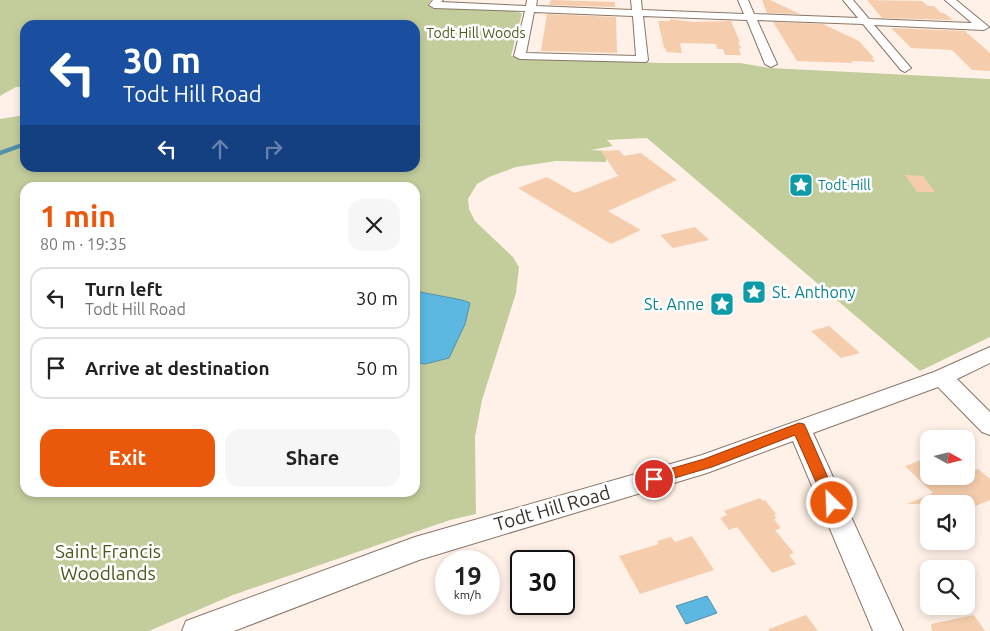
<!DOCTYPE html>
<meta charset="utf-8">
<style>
body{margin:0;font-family:Ubuntu,sans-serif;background:#f6f6f6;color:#222;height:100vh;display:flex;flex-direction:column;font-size:19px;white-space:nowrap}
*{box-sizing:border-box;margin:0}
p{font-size:16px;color:#767676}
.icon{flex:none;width:28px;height:28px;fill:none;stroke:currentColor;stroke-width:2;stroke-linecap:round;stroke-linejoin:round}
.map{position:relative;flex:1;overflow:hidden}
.panel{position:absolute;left:20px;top:182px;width:400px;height:315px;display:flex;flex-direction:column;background:#fff;border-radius:15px;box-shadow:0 2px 8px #0003}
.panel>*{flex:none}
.top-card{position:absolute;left:20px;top:20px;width:400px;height:152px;border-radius:15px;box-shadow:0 2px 8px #0003;background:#1a4fa0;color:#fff;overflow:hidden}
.needle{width:32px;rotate:98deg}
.buttons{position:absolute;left:920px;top:430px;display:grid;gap:10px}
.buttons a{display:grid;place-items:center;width:55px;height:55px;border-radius:10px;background:#fff;box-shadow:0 2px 8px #0003;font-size:25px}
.speed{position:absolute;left:435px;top:550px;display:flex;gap:10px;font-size:25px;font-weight:700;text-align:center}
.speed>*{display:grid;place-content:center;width:65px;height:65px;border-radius:50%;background:#fff;box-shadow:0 2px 8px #0003;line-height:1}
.speed small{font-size:12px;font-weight:400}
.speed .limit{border:2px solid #111;border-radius:8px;background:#fff;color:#111}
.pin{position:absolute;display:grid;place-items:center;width:42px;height:42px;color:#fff;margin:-21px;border:2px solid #fff;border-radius:50%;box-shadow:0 1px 5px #0007}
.me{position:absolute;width:55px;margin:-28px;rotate:336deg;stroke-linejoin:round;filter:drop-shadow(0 0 4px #0008)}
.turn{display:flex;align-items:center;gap:18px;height:105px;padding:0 20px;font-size:22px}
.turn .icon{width:65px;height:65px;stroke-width:2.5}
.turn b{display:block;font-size:35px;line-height:42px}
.lanes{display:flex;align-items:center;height:48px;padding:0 20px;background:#0003;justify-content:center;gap:25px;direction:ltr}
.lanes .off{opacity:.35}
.round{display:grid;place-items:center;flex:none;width:52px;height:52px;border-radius:15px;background:#f6f6f6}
.overview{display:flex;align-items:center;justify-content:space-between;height:85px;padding:0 20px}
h1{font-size:30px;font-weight:600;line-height:38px;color:#ea580c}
.cta{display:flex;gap:10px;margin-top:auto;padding:10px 20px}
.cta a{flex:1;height:58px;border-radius:15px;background:#ea580c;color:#fff;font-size:20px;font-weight:600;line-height:58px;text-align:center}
.cta a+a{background:#f6f6f6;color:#222}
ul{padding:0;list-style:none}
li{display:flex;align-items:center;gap:15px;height:62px;margin:0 10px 8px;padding:0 10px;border:2px solid #e0e0e0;border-radius:15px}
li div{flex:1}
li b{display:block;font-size:19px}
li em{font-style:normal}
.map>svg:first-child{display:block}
.green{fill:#c3cd9c;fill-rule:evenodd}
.water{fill:#5cb8e1;stroke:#5290ab}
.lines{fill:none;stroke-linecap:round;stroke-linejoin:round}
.stream{stroke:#5290ab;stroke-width:4}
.building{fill:#f5cdac}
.minor-casing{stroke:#897567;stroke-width:2}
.minor{fill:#fff;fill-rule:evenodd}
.route{fill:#ea580c;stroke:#983908}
.labels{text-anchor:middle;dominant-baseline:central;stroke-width:5;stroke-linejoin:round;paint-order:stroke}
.far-park-label{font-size:14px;fill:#4f581d;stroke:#fff}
.far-culture-label{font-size:14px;fill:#0d838f;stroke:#fff;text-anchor:start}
.culture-label{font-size:16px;fill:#0d838f;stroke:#fff;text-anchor:start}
.near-street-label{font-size:19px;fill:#3c332d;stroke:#fff}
.near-park-label{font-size:19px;fill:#4f581d;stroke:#fff}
</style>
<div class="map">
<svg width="990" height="631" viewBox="0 0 990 631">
<rect width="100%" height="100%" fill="#fff1e7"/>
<path class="green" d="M 0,0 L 431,0 L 428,4 L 432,7 L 513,11 L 522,13 L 511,56 L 660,63 L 740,63 L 770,68 L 990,79 L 990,337 L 920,371 L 647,138 L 607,140 L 613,146 L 591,150 L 607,151 L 606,162 L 556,161 L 516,167 L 489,177 L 477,184 L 468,199 L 469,209 L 475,221 L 513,257 L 519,267 L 516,293 L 482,400 L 475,437 L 476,514 L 450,520 L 233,595 L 149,631 L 0,631 L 0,119 L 25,115 L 25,168 L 415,168 L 415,25 L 25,25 L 25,87 L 16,87 L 0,96 ZM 25,188 L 415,188 L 415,492 L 25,492 Z"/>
<g class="water">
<polygon points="415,291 462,300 470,303 465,324 449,358 425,364 415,362"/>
<polygon points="707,596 717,613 686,624 676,606"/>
</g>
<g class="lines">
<polyline class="stream" points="0,153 25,144"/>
</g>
<g class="building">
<polygon points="551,0 615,2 615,7 549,5"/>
<polygon points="762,0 770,0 800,14 767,13"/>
<polygon points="867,0 922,1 928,6 934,6 941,13 944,13 953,20 882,18"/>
<polygon points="547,14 616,17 617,53 541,51"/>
<polygon points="670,19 693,22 731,21 740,42 738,42 741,48 739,49 741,55 725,55 723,49 717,49 716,44 680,43 682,53 666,52 666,49 664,48 658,21 670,21"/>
<polygon points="773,22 823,24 859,41 874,58 872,58 875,62 851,61 853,63 797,61"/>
<polygon points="891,28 965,31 990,53 990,71 972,70 952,50 911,48"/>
<polygon points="619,150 624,156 641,153 677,180 608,211 641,230 611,244 518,188 547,177 575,193 618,176 601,151"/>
<polygon points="905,175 923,176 935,192 917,192"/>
<polygon points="695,227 709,240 673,248 660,235"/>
<polygon points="829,326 860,353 841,358 811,331"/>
<polygon points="929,457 929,476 966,476 966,474 978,469 990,479 990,500 966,510 966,504 907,504 933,493 905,466"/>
<polygon points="760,498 763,501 765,500 776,514 774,515 777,518 774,519 781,528 775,530 794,553 789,555 796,564 772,573 737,527 729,530 720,518 727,515 724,511"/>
<polygon points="692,536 714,570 640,594 619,556 659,544 657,541 671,537 675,542"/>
<polygon points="806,615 818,631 769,631 769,629"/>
<polygon points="974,615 985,631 932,631 931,624"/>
</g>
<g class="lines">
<g class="minor-casing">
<g id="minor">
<path d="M 433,0 L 443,0 L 441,2 L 526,6 L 527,0 L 537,0 L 536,6 L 632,10 L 631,0 L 641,0 L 642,10 L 744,14 L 738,0 L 748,0 L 754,14 L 858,18 L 843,0 L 853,0 L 869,19 L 972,23 L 945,0 L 956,0 L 989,27 L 984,30 L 874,25 L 911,68 L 905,72 L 901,70 L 863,24 L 757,20 L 777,64 L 771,67 L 765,64 L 747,20 L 643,16 L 648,60 L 646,62 L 520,59 L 514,56 L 525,11 L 434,8 L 429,5 ZM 534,12 L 633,16 L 636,56 L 526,53 Z"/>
<polygon points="990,347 990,363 957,379 990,412 990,435 982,432 938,387 813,433 903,631 873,631 793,441 707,473 419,560 234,631 182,631 186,621 415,537 702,455 934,372"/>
</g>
</g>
<use href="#minor" class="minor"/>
</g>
<polygon class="route" points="799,423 804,424 806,428 839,503 837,507 832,509 827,507 795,435 712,467 654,484 649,483 647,479 649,475 704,459"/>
<defs>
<g id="sight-square" transform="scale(1.25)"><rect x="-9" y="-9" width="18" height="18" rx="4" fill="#0f9aa8" stroke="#fff"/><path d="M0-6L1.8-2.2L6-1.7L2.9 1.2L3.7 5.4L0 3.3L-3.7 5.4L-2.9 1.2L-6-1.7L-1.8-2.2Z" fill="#fff"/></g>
</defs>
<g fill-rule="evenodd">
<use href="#sight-square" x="801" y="185"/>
<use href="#sight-square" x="754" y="292"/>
<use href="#sight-square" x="722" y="304"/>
</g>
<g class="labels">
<g class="far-park-label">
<text x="476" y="33">Todt Hill Woods</text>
</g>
<g class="far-culture-label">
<text x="818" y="185">Todt Hill</text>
</g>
<g class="culture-label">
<text x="772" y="292">St. Anthony</text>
<text x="704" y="304" text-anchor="end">St. Anne</text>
</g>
<g class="near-street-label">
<text transform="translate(552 508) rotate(-16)">Todt Hill Road</text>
</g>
<g class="near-park-label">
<text x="108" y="551">Saint Francis<tspan x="108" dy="22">Woodlands</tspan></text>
</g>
</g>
</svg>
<div class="buttons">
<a><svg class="needle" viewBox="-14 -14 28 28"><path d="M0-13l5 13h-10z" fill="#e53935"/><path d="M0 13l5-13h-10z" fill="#767676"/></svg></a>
<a><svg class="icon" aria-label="sound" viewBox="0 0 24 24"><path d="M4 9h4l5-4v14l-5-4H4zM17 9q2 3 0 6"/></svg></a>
<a><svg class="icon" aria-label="search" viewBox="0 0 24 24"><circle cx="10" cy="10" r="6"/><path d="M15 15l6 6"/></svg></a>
</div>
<div class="speed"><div>19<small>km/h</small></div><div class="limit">30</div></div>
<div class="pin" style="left:654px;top:479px;background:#d93025"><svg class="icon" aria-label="arrive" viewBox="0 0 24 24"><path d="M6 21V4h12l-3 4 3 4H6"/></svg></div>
<svg class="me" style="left:832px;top:503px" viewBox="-20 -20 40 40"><circle r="17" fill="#ea580c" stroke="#fff" stroke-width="3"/><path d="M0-11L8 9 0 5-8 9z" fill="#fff"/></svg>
<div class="top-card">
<div class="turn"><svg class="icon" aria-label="left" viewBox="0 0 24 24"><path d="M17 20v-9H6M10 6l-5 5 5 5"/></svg><div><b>30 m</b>Todt Hill Road</div></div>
<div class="lanes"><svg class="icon" aria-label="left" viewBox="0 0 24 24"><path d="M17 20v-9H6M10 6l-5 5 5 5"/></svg><svg class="icon off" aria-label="ahead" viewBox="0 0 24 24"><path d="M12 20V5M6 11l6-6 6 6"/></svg><svg class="icon off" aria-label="right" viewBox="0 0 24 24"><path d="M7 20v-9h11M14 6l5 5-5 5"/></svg></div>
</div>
<section class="panel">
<div class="overview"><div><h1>1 min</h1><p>80 m · 19:35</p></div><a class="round"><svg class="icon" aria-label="close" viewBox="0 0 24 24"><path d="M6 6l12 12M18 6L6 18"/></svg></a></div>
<ul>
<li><svg class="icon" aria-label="left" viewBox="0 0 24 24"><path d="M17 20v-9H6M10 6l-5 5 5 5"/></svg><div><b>Turn left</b><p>Todt Hill Road</p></div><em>30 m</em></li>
<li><svg class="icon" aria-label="arrive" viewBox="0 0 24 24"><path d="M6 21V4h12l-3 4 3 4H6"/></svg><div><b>Arrive at destination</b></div><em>50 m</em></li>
</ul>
<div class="cta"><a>Exit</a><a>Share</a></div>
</section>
</div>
